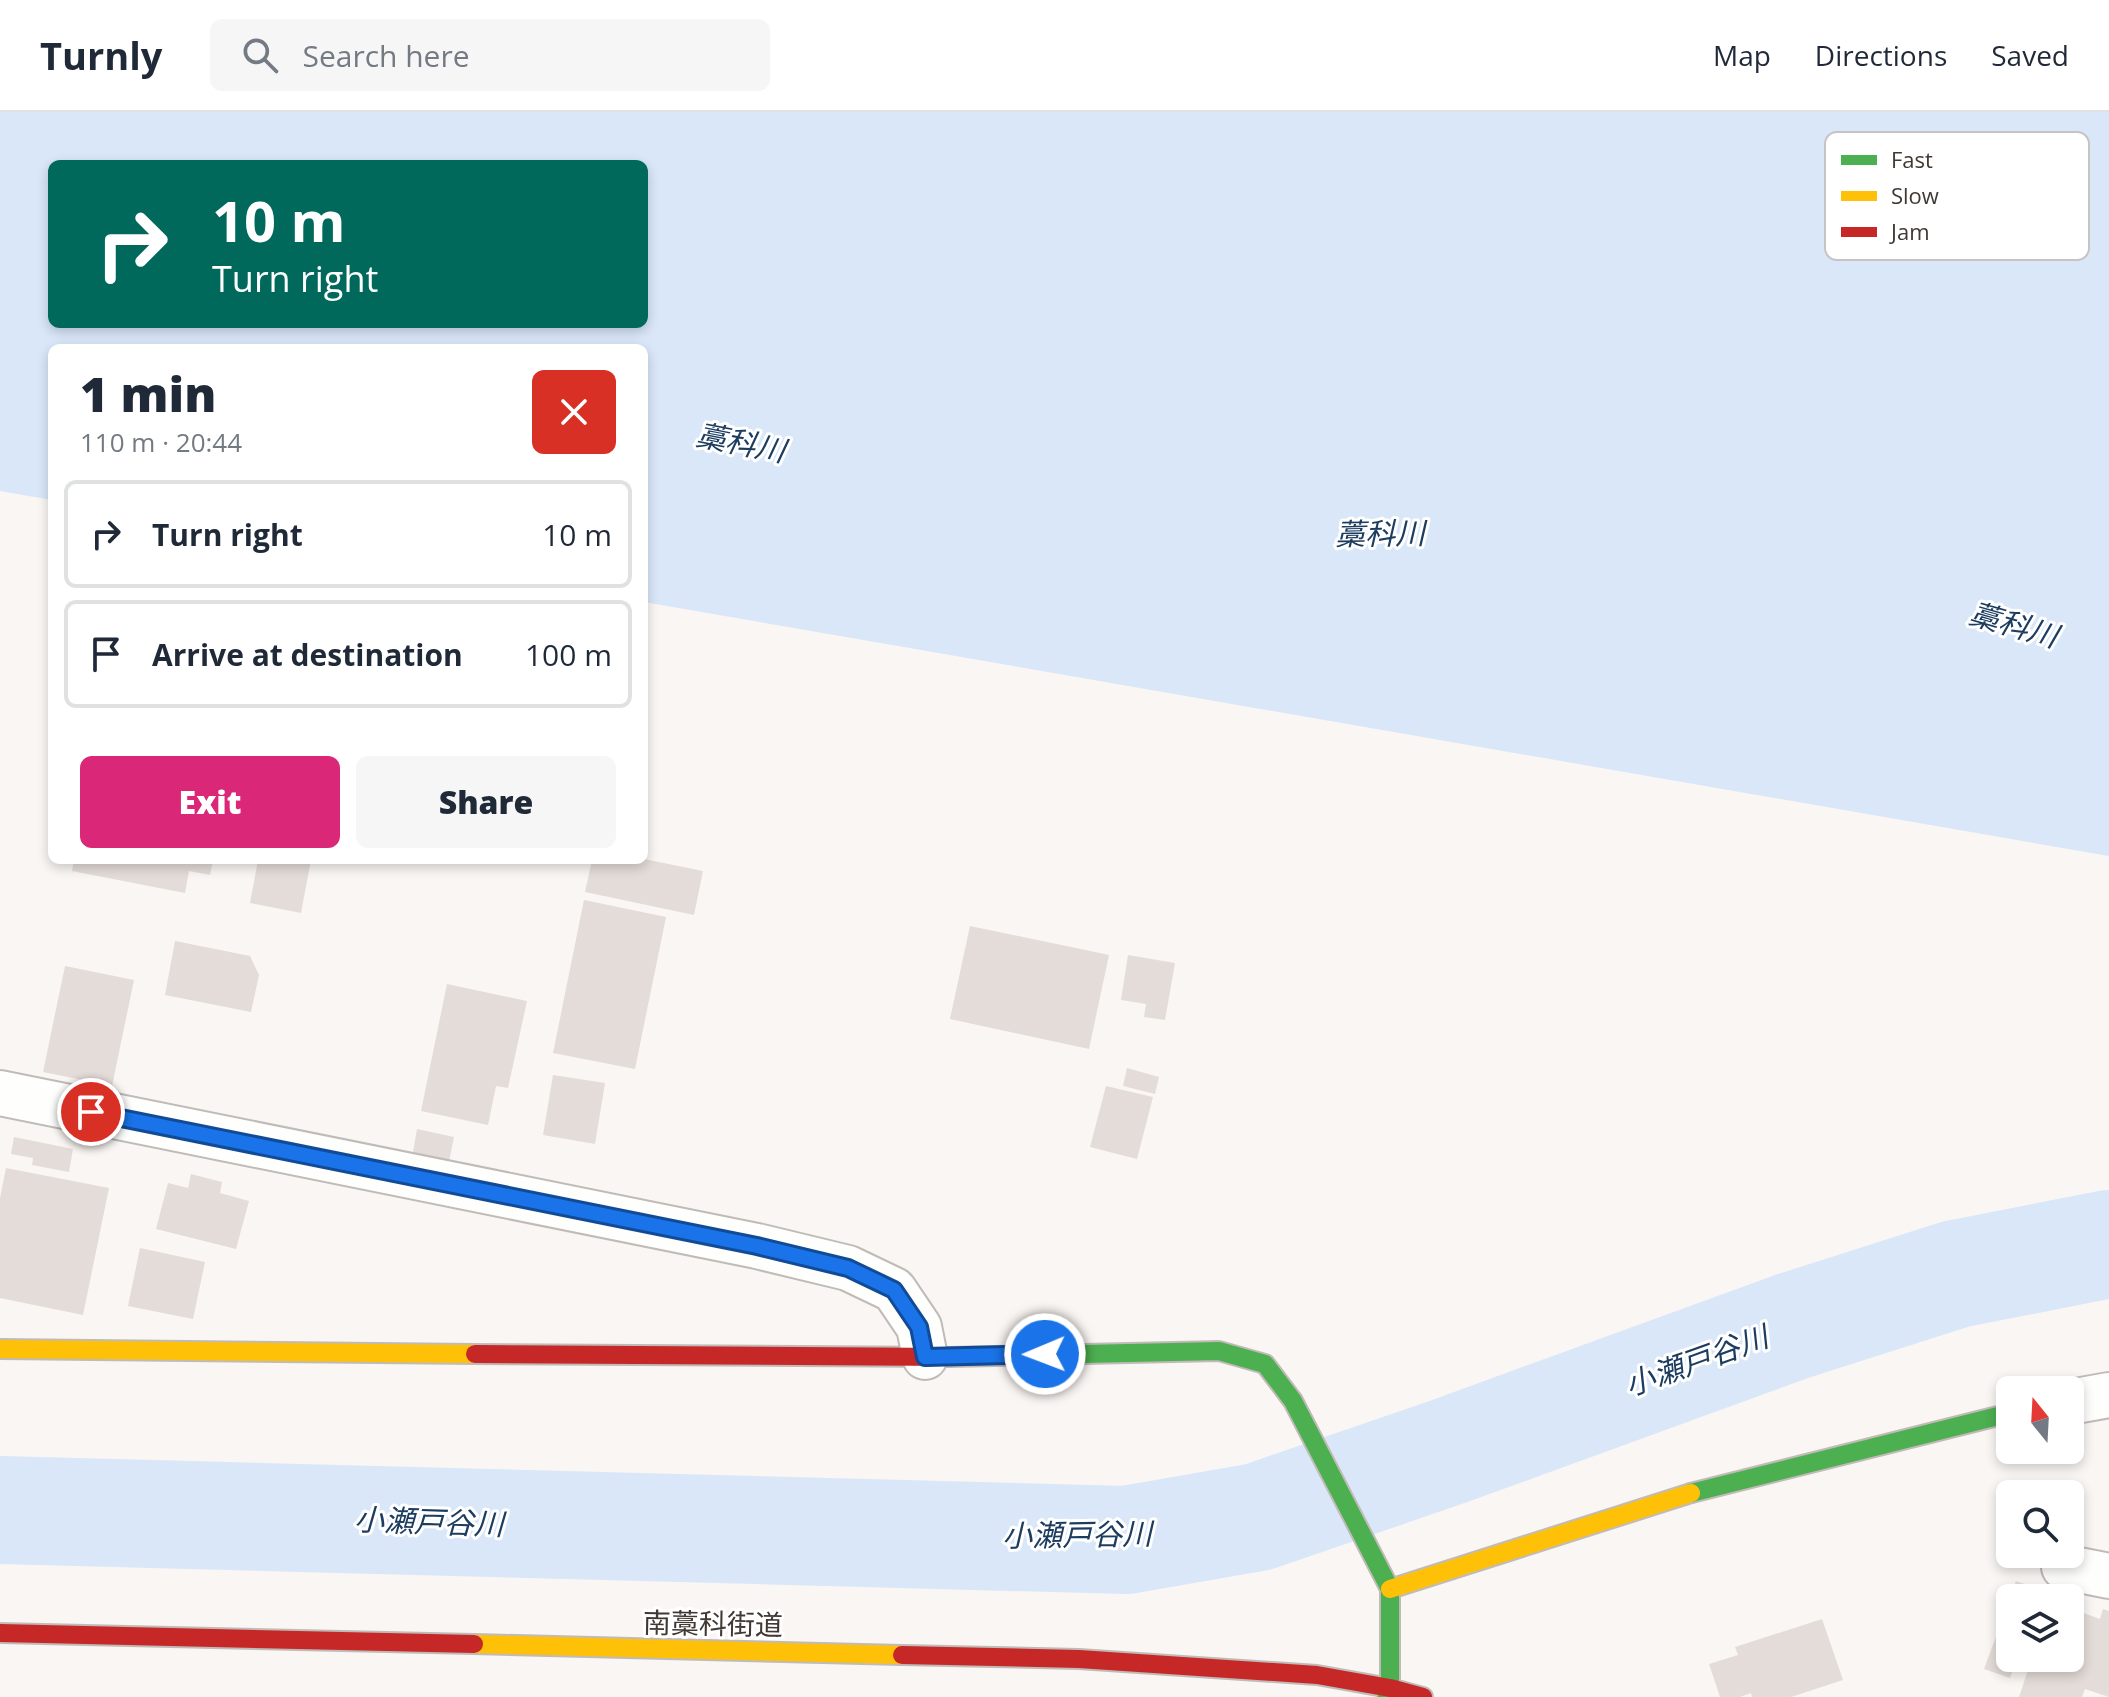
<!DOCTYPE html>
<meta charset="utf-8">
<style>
body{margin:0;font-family:"Open Sans","Noto Sans JP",sans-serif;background:#f6f6f7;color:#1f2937;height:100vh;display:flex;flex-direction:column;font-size:30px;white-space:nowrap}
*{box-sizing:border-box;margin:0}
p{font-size:26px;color:#747a83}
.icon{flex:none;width:44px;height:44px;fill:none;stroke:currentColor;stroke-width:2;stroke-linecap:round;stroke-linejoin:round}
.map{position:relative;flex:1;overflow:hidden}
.sheet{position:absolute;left:48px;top:232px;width:600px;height:520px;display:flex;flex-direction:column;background:#fff;border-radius:12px;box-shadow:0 4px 12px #0003}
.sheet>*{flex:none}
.banner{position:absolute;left:48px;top:48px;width:600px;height:168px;border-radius:12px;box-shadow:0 4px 12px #0003;background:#00695c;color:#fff;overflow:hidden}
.needle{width:52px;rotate:342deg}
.fabs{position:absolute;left:1996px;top:1264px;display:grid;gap:16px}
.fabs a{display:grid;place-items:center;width:88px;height:88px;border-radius:12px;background:#fff;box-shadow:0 4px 12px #0003;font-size:40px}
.pin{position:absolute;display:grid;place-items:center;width:68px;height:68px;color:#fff;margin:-34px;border:4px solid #fff;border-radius:50%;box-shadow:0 2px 8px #0007}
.me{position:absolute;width:88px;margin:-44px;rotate:269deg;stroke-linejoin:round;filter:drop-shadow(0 0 6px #0008)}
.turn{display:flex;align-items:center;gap:28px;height:168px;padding:0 32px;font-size:36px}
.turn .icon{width:104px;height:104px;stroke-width:2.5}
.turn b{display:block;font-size:56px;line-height:68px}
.round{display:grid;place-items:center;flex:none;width:84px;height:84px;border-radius:12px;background:#f6f6f7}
.summary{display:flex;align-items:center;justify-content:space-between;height:136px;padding:0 32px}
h1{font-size:48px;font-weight:800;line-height:60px}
.cta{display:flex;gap:16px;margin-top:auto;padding:16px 32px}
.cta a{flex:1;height:92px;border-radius:12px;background:#db2777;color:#fff;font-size:32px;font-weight:800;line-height:92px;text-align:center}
.cta a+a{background:#f6f6f7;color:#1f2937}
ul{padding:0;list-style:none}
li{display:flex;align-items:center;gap:24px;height:108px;margin:0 16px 12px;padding:0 16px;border:4px solid #e0e1e3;border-radius:12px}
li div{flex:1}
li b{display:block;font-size:30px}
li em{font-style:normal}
header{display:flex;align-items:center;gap:48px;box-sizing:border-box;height:112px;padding:0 40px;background:#fff;border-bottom:2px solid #e0e1e3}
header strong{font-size:38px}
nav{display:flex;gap:44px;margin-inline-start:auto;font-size:28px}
.search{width:560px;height:72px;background:#f6f6f7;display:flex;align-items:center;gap:20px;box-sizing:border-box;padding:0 28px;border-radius:12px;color:#747a83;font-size:30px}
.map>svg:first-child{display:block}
.water{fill:#d9e7f9;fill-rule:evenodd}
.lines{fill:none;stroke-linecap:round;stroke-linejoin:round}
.river{stroke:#d9e7f9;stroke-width:108}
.building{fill:#e4dcd8}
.street-casing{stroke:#c1bbb8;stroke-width:48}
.fast-casing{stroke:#c1bbb8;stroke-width:22}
.slow-casing{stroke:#c1bbb8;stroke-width:22}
.jam-casing{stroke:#c1bbb8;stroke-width:22}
.street{stroke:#fefefd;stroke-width:44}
.fast{stroke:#4caf50;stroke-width:18}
.slow{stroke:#ffc107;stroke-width:18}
.jam{stroke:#c62828;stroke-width:18}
.route-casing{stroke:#114b97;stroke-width:20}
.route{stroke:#1a73e8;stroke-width:14}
.labels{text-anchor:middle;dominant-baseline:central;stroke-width:6;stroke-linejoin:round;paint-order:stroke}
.street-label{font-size:28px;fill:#403833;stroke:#fff}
.water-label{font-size:30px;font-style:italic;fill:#1d3d60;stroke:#fff}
.key{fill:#fff;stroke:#c6c3c2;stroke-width:2}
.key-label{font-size:22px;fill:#403833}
</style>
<header>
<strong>Turnly</strong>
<div class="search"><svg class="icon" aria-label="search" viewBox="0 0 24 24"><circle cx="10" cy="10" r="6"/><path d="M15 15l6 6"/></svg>Search here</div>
<nav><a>Map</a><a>Directions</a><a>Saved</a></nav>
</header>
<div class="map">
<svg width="2109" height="1585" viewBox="0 0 2109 1585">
<rect width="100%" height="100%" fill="#faf6f3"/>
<path class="water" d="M 0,0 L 2109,0 L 2109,744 L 644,490 L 644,236 L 52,236 L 52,388 L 0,379 ZM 52,52 L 644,52 L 644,212 L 52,212 Z"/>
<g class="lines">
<polyline class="river" points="0,1398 1126,1428 1258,1405 1447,1340 1793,1214 1956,1162 2109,1132"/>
</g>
<g class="building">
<polygon points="644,747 703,759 694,803 585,780 592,748"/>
<polygon points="74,748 213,748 210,763 189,759 185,781 72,759"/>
<polygon points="258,748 311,748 301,801 250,791"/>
<polygon points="584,788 666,805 635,957 553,941"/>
<polygon points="970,814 1109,843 1089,937 950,907"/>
<polygon points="175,829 250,844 259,863 251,900 165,883"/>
<polygon points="1128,843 1175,851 1165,908 1144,905 1146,892 1121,888"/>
<polygon points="65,854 134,868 112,974 43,960"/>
<polygon points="447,872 527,889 508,976 496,974 488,1013 421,999"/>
<polygon points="1127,956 1159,965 1155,982 1123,974"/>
<polygon points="553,963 605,971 595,1032 543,1023"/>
<polygon points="1106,974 1153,985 1137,1047 1090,1035"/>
<polygon points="417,1017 454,1025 447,1059 411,1052"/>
<polygon points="14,1025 73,1037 69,1060 32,1053 33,1046 11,1042"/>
<polygon points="6,1056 109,1076 83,1203 0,1186 0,1086"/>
<polygon points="191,1062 222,1070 220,1081 249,1089 236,1137 156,1117 168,1071 188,1076"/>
<polygon points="140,1136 205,1150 193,1207 128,1194"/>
<polygon points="2016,1469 2041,1478 2038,1486 2010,1486"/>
<polygon points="2010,1487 2010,1546 2017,1546 2010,1566 1984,1557"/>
<polygon points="2070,1496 2100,1507 2103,1497 2109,1499 2109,1585 2085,1577 2082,1585 2019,1585 2032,1546 2070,1546"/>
<polygon points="1822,1507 1843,1568 1791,1585 1752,1585 1751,1581 1740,1585 1720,1585 1709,1552 1738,1543 1735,1535"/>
</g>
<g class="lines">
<g class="street-casing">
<g id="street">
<polyline points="0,981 757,1134 848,1156 894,1178 919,1215 925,1245"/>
<polyline points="2070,1290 2109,1283"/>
<polyline points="2064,1455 2109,1464"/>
</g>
</g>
<g class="fast-casing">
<g id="fast">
<polyline points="949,1245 1219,1239 1265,1252 1293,1289 1390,1477 1390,1576 1387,1585"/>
<polyline points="1691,1381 2010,1301"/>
</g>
</g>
<g class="slow-casing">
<g id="slow">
<polyline points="0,1237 475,1242"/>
<polyline points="1390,1477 1691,1381"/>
<polyline points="474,1532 902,1543"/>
</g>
</g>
<g class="jam-casing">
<g id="jam">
<polyline points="475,1242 949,1245"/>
<polyline points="0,1521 474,1532"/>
<polyline points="902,1543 1079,1547 1317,1563 1390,1576 1423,1585"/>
</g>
</g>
<use href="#street" class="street"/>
<use href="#fast" class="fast"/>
<use href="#slow" class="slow"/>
<use href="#jam" class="jam"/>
</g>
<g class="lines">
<g class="route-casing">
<polyline id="route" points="91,1000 757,1134 848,1156 894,1178 919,1215 925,1245 1045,1242"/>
</g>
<use href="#route" class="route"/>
</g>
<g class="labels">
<g class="street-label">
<text transform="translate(713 1511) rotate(1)">南藁科街道</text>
</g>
<g class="water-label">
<text transform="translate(741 330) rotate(11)">藁科川</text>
<text transform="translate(1380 421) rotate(-1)">藁科川</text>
<text transform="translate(2014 512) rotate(16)">藁科川</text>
<text transform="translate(1696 1248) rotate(-20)">小瀬戸谷川</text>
<text transform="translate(429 1409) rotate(2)">小瀬戸谷川</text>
<text transform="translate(1077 1422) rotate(-1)">小瀬戸谷川</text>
</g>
</g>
<rect x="1825" y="20" width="264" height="128" rx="12" class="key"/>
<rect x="1841" y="43" width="36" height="10" fill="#4caf50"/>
<rect x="1841" y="79" width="36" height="10" fill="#ffc107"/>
<rect x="1841" y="115" width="36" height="10" fill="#c62828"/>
<g class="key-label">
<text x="1891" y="56">Fast</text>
<text x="1891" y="92">Slow</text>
<text x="1891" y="128">Jam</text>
</g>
</svg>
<div class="fabs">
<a><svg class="needle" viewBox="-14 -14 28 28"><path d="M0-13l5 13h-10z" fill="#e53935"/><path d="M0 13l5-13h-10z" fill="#747a83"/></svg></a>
<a><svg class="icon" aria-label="search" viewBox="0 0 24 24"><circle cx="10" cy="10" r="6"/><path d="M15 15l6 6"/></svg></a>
<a><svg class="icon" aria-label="layers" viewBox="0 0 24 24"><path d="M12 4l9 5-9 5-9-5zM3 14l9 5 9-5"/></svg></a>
</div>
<div class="pin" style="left:91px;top:1000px;background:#d93025"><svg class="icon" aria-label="arrive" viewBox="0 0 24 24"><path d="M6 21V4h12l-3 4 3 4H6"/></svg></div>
<svg class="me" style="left:1045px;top:1242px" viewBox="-20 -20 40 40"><circle r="17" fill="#1a73e8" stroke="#fff" stroke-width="3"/><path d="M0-11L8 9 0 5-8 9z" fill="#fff"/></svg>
<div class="banner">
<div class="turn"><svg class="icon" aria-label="right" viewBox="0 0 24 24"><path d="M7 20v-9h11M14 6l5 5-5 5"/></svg><div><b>10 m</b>Turn right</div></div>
</div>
<section class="sheet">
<div class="summary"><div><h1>1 min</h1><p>110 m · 20:44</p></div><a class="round" style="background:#d93025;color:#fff"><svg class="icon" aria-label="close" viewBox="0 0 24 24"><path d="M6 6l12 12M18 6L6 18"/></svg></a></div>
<ul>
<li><svg class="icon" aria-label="right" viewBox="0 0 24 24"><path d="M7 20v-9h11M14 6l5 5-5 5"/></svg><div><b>Turn right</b></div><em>10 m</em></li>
<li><svg class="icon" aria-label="arrive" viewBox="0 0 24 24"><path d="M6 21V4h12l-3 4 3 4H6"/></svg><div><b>Arrive at destination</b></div><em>100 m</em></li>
</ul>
<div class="cta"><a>Exit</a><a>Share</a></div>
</section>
</div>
